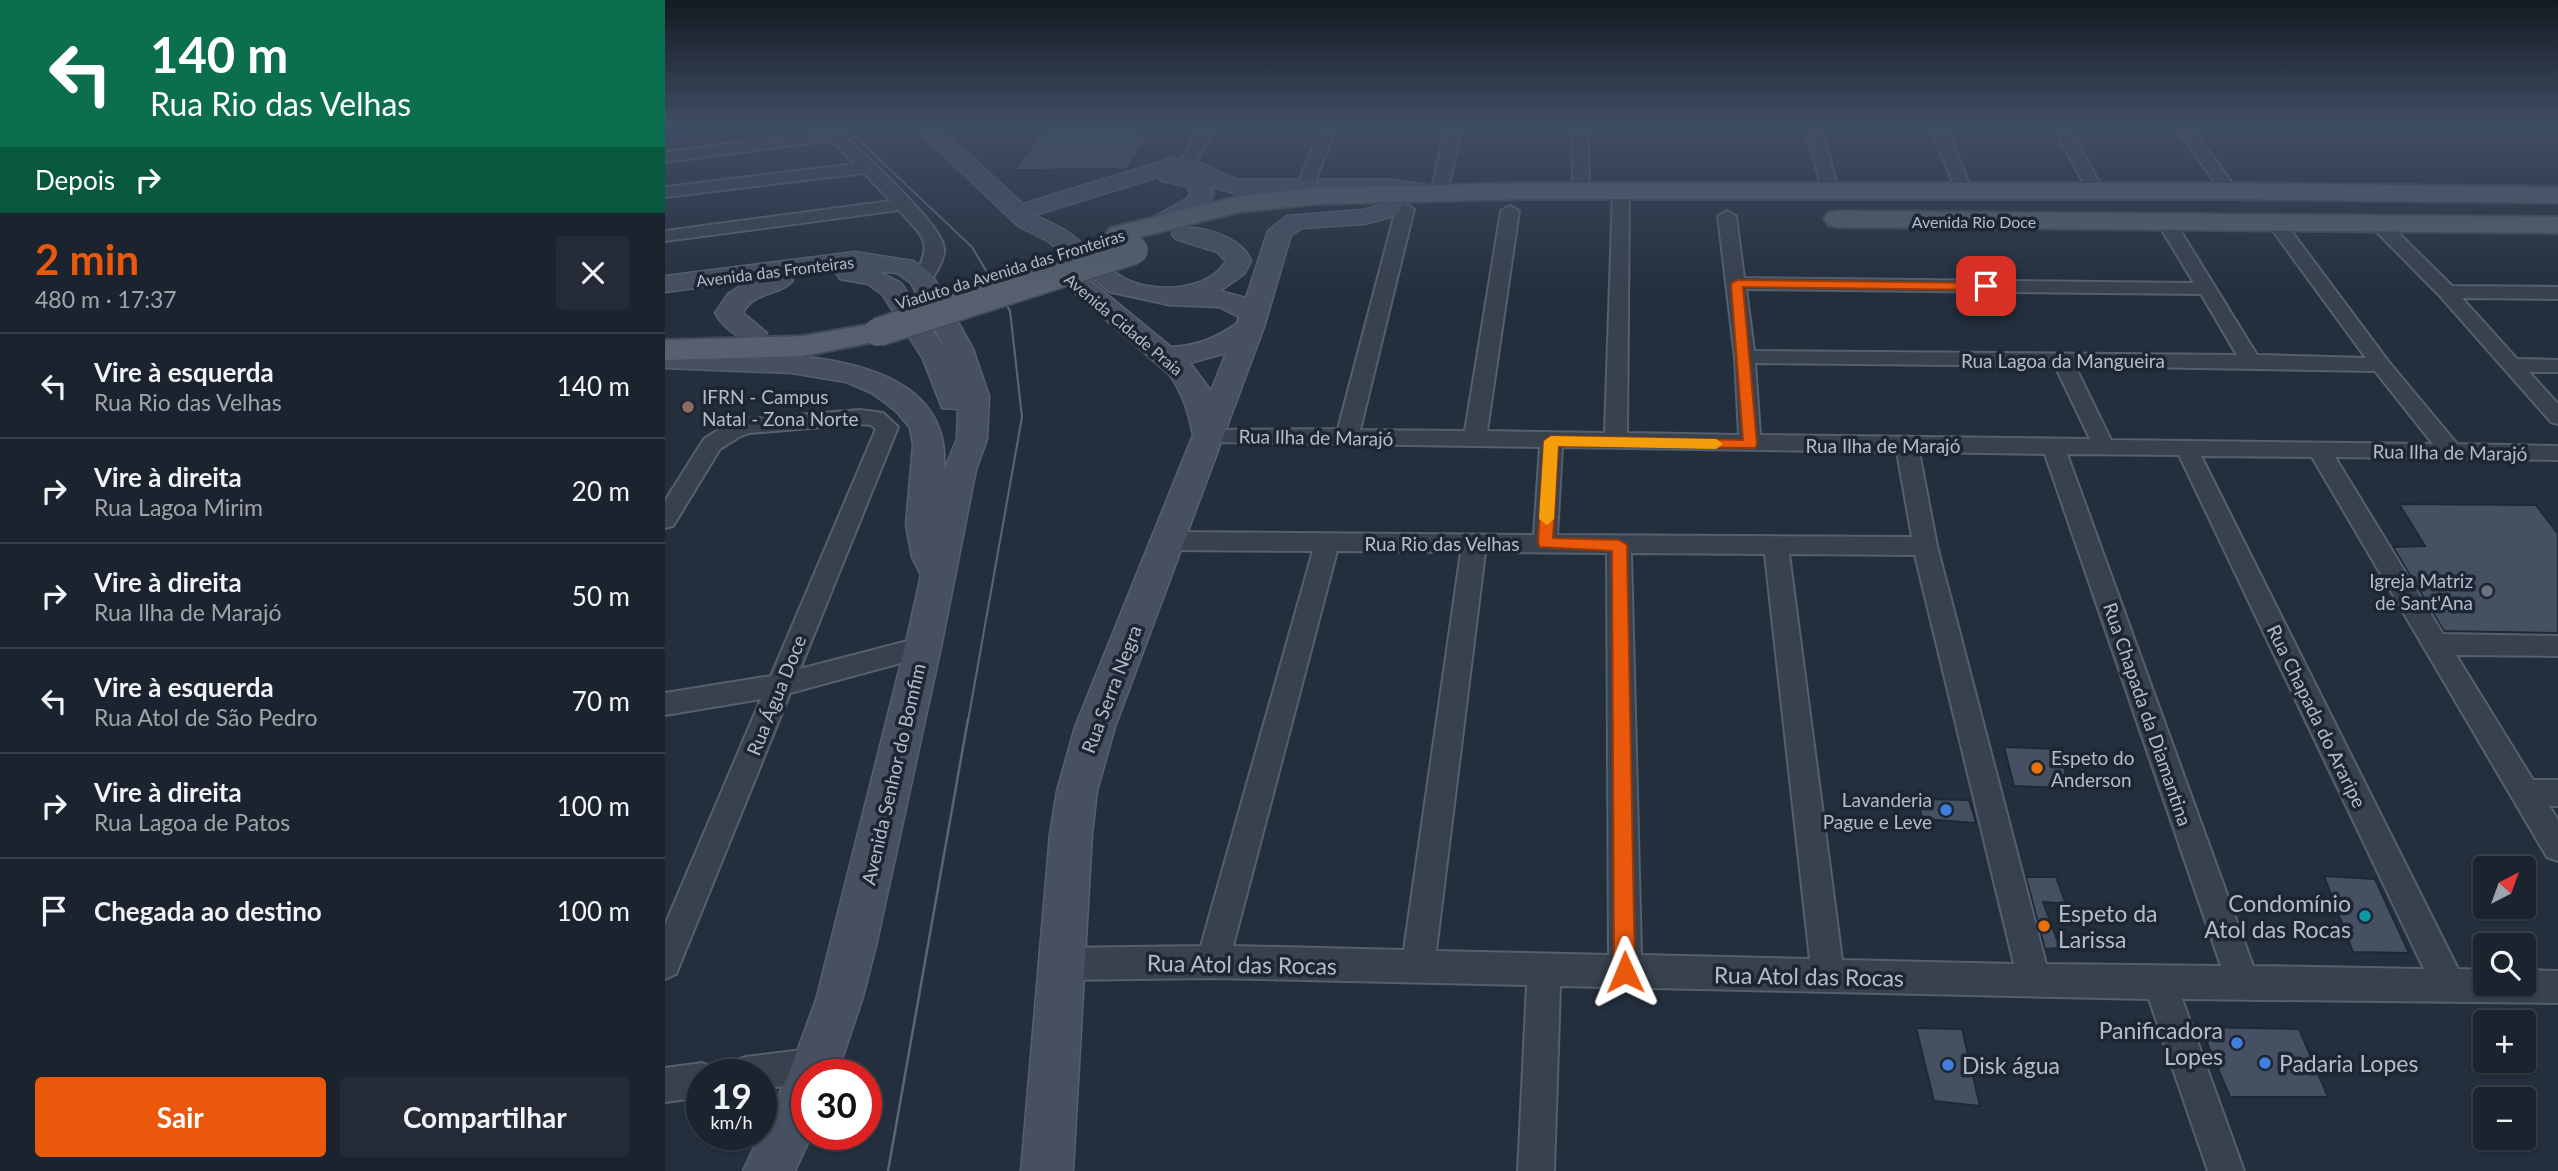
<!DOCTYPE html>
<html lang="pt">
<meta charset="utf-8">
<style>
body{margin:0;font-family:Lato,sans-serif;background:#242b36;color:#f1f3f6;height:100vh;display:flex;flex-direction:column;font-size:26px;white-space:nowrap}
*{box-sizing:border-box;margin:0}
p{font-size:23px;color:#a0a4aa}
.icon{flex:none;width:38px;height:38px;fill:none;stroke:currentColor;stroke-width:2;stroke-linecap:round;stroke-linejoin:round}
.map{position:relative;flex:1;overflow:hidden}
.panel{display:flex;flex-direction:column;background:#1b232e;width:665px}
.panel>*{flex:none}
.top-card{background:#0b6e4f;color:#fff;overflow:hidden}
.needle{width:46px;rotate:41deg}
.tools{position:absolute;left:1808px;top:856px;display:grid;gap:14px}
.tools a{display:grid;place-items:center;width:63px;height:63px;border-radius:7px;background:#1b232e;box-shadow:0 2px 5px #0004,0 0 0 2px #39404a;font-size:35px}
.speed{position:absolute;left:21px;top:1059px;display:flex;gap:14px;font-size:35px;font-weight:700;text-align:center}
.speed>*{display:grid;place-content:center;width:91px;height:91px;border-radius:50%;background:#1b232e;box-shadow:0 2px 5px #0004,0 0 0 2px #39404a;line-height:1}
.speed small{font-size:18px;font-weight:400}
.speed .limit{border:10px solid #d22;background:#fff;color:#111}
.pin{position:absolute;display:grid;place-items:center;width:60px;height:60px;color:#fff;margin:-30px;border-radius:14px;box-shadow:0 4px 10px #0006}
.me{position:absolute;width:77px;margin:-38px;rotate:359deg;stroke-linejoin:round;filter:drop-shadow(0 0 5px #0008)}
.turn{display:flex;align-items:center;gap:24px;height:147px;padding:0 35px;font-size:32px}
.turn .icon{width:91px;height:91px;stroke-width:2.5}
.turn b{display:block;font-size:49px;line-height:60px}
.then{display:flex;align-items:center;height:66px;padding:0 35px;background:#0003;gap:14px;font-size:26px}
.round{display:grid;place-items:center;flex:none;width:74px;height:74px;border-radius:7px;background:#242b36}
.head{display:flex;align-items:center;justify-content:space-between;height:119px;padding:0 35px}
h1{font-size:42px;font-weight:700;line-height:52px;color:#ea580c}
.cta{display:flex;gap:14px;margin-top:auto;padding:14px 35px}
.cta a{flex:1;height:80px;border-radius:7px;background:#ea580c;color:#fff;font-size:28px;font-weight:700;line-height:80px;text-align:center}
.cta a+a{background:#242b36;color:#f1f3f6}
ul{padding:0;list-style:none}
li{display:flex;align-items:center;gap:21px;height:105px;padding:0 35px;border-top:2px solid #39404a}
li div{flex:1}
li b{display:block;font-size:26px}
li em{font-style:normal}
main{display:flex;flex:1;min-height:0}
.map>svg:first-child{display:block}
.building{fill:#455162;stroke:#1f2835;stroke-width:2}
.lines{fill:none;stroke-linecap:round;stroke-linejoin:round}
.street-casing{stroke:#565f6c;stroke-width:4}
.secondary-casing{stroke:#565f6c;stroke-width:3}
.primary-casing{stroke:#414a57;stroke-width:4}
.street{fill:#38414e;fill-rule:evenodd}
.secondary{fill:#465061;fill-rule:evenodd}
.primary{fill:#56606e;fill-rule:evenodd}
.tram-far1{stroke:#5a6575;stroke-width:2}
.tram{stroke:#5a6575;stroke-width:2.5}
.primary-bridge-casing{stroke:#414a57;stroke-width:31;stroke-linecap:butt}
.primary-bridge{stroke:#56606e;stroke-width:28}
.route{fill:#ea580c;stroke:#983908;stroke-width:2}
.slow{fill:#f59e0b}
.education-dot{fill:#8d6e63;stroke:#1d2633;stroke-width:2.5}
.worship-dot{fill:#6b7280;stroke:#1d2633;stroke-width:2.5}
.food-dot{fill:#e8710a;stroke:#1d2633;stroke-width:2.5}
.shop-dot{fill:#3f7fe0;stroke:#1d2633;stroke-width:2.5}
.culture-dot{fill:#0f9aa8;stroke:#1d2633;stroke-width:2.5}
.labels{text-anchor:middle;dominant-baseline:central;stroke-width:7;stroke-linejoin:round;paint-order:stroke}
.far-street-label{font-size:16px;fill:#b4bcc9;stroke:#1d2633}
.street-label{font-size:19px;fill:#b4bcc9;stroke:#1d2633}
.poi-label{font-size:19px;fill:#b4bcc9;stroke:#1d2633;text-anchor:start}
.near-poi-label{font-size:23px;fill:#b4bcc9;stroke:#1d2633;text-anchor:start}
.near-street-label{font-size:23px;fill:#b4bcc9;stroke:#1d2633}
</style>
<main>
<section class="panel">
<div class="top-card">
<div class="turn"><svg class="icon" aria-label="left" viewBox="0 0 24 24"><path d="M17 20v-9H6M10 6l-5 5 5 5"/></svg><div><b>140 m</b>Rua Rio das Velhas</div></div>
<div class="then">Depois<svg class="icon" aria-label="right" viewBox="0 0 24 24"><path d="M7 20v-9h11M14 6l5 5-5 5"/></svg></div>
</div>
<div class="head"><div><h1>2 min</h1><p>480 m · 17:37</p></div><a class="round"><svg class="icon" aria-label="close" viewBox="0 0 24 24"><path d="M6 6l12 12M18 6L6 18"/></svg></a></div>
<ul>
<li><svg class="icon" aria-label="left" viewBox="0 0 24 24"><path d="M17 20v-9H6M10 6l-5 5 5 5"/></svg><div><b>Vire à esquerda</b><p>Rua Rio das Velhas</p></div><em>140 m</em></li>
<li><svg class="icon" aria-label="right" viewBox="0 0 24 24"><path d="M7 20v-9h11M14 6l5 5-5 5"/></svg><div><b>Vire à direita</b><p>Rua Lagoa Mirim</p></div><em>20 m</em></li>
<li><svg class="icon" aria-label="right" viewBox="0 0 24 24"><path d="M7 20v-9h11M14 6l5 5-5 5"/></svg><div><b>Vire à direita</b><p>Rua Ilha de Marajó</p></div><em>50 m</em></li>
<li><svg class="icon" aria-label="left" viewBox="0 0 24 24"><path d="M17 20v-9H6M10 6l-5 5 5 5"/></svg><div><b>Vire à esquerda</b><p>Rua Atol de São Pedro</p></div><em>70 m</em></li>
<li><svg class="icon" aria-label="right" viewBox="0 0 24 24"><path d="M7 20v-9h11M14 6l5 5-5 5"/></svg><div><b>Vire à direita</b><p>Rua Lagoa de Patos</p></div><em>100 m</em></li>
<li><svg class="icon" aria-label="arrive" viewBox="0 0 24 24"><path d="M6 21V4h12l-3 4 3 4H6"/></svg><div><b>Chegada ao destino</b></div><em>100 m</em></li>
</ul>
<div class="cta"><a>Sair</a><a>Compartilhar</a></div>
</section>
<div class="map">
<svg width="1893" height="1171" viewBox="0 0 1893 1171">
<rect width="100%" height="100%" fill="#242f3e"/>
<g class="building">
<polygon points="448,126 476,126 472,132 484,132 462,169 349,170 379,131 444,131"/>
<polygon points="1734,504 1871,505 1893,534 1893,633 1779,631 1728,547 1760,546"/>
<polygon points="1339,747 1395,749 1404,788 1349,786"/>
<polygon points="1251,799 1304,800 1311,823 1258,819"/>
<polygon points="1659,876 1710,879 1744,953 1688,952"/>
<polygon points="1361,877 1391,877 1401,904 1378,902 1395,948 1380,949"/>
<polygon points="1535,1027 1634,1029 1663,1097 1565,1097"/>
<polygon points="1251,1028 1297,1029 1315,1106 1269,1101"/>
</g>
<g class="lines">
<g class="street-casing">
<g id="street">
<path d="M 154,126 L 170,126 C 191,148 276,222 279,248 C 280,260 270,274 264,283 L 250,283 L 248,279 C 269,243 260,238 234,210 L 0,241 L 0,231 L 226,201 L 199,173 L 0,197 L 0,187 L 190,164 L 166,140 L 0,162 L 0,152 L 158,132 Z"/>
<polygon points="536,126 551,126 529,166 517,166 515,163"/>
<polygon points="657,126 672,126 648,186 640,191 634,190 632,186"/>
<polygon points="781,126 797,126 782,193 774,198 766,193"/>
<polygon points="907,126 923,126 924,192 916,197 908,192"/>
<polygon points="1140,126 1156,126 1174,193 1172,197 1160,197 1158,193"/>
<polygon points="1265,126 1280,126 1308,193 1306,197 1294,197 1292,193"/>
<polygon points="1388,126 1403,126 1440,193 1438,197 1426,197"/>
<polygon points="1510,126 1525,126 1573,191 1571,195 1559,195"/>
<path d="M 956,187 L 964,192 L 962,433 L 1074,435 L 1070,357 L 1053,216 L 1062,211 L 1071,216 L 1079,278 L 1529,283 L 1492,222 L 1501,217 L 1510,222 L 1592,355 L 1701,358 L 1603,224 L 1612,219 L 1618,220 L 1723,361 L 1792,444 L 1893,446 L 1893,460 L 1670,457 L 1778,634 L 1893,636 L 1893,656 L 1791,655 L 1868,780 L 1893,780 L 1893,806 L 1884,806 L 1893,820 L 1893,861 L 1882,857 L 1647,457 L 1536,456 L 1793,969 L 1820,970 L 1820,984 L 1858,984 L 1858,970 L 1893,971 L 1893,1003 L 1517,999 L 1579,1171 L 1543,1171 L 1484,999 L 895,986 L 889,1171 L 853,1171 L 862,985 L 548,978 L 396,980 L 385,975 L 380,964 L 385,953 L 396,948 L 536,946 L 648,551 L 504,550 L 496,547 L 492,541 L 496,535 L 504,532 L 869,535 L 875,447 L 543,442 L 535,440 L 532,435 L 535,430 L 673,429 L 731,209 L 740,204 L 749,209 L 695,430 L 800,431 L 836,211 L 845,206 L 854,211 L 822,431 L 940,433 L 948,192 ZM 1081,289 L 1536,294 L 1572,355 L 1089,351 ZM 1090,363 L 1390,366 L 1425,439 L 1095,435 ZM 1410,366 L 1710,371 L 1768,444 L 1446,440 ZM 897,447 L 1232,452 L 1247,537 L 892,535 ZM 1254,452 L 1380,454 L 1556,966 L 1381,964 L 1272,546 ZM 1402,454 L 1514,455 L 1759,969 L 1588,966 ZM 672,551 L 796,552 L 739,950 L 568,946 ZM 820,552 L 942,553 L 944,955 L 771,951 ZM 966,553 L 1100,554 L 1145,959 L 976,955 ZM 1124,554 L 1250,555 L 1349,964 L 1177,960 Z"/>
<polygon points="1714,219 1720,220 1787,286 1893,287 1893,299 1797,298 1852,359 1893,360 1893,372 1864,372 1893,404 1893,424 1886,422 1775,296 1708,228 1705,224 1708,220"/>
<polygon points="195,410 218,413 233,427 135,669 258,637 267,640 271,647 267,654 258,657 125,693 11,974 0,979 0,925 96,699 0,715 0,693 106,676 211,429 206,425 195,424 84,433 74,437 55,449 8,526 0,528 0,501 39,439 58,427 81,419"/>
<polygon points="153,1048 165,1053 170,1065 166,1074 142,1074 142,1083 96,1089 96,1074 63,1074 68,1062 80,1057"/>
<polygon points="37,1063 49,1068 52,1074 37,1074 37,1097 0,1102 0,1068"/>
</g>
</g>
<g class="secondary-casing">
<g id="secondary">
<path d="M 248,126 L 273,126 L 358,204 L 508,158 L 534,162 L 572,180 L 729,180 L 761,185 L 765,190 L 761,195 L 753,197 L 729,194 L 572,194 L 545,186 L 549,193 L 542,207 L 500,228 L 491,226 L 488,221 L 491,216 L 523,198 L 525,193 L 522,186 L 496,181 L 493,177 L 370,215 C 381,221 394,226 404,233 C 422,246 443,271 463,280 C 491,293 543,291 561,261 L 552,252 L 511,239 L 507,234 L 511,229 C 534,223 578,238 586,261 L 579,274 L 555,291 L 581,298 L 603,231 L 622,216 L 698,210 L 724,203 L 733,205 L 736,210 L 733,215 L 699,224 L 637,228 L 626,235 L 599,327 L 450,727 L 432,791 L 427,834 L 408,1171 L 356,1171 L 385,834 L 392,791 L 410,727 L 528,435 C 523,411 518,394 504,374 L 389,275 L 393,269 L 402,267 L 411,269 L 506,347 C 532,346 552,338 572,323 L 574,317 L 554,307 L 504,305 L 445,292 L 383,241 L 353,226 ZM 561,353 L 546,391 L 525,363 Z"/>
<path d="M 190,252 L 248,261 L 266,273 L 308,349 L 324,396 L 322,439 L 311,470 L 276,647 L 211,946 L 197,1000 L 172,1074 L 142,1074 L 142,1134 L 147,1134 L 130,1171 L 78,1171 L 124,1073 L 151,1000 L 240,647 L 256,575 L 247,557 L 241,525 L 248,445 L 245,428 L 231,411 L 207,393 L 181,382 L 127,373 L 0,368 L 0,350 C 84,356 290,337 279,470 L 292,439 L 293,409 L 277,408 L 258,359 L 217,294 L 203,284 L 175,279 L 171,273 L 173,270 L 125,276 L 128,280 C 117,296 89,290 78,313 L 102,333 L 98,339 C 78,344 60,330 50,313 L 63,294 L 83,281 L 0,292 L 0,276 ZM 213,271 L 232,273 L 246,283 L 280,349 L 236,283 Z"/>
</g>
</g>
<g class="primary-casing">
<g id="primary">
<polygon points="858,183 1565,183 1893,187 1893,203 1565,199 858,199 653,204 574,212 455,242 445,240 441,234 445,228 574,196 653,188"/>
<polygon points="1173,211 1893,217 1893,233 1173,227 1163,225 1159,219 1163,213"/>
<polygon points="213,323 224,325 228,332 224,339 138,356 0,360 0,340 138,336"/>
</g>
</g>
<use href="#street" class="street"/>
<use href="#secondary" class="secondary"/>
<use href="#primary" class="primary"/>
<polyline class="tram-far1" points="179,126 307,247 345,311 357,417 303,721"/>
<polyline class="tram" points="223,1171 303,719"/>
<g class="primary-bridge-casing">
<polyline id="primary-bridge" points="213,332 469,250"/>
</g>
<use href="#primary-bridge" class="primary-bridge"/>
</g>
<linearGradient id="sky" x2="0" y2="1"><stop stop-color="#141a22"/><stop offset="0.43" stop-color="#3f4d63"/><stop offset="1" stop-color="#3f4d63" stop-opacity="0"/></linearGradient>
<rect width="1893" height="290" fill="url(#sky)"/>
<polygon class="route" points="1072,280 1321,283 1327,286 1321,290 1078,287 1092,444 1090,448 893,446 888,538 954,540 962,545 970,972 967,980 960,983 952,980 949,972 947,551 875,547 873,543 879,441 886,436 1078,440 1066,284"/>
<polygon class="slow" points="886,436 1051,439 1058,444 1051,449 893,446 889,519 882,525 874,519 879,441"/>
<circle class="education-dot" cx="23" cy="407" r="7"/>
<circle class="worship-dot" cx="1822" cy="591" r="7"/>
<g class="food-dot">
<circle cx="1372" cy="768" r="7"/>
<circle cx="1379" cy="926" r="7"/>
</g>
<g class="shop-dot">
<circle cx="1281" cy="810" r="7"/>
<circle cx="1572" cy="1043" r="7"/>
<circle cx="1600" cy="1063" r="7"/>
<circle cx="1283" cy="1065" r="7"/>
</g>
<circle class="culture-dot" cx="1700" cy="916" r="7"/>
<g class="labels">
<g class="far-street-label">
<text x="1309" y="221">Avenida Rio Doce</text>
<text transform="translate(345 269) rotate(-17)">Viaduto da Avenida das Fronteiras</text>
<text transform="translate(110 271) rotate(-7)">Avenida das Fronteiras</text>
<text transform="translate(459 324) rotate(40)">Avenida Cidade Praia</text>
</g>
<g class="street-label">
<text x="1398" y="360">Rua Lagoa da Mangueira</text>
<text transform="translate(651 437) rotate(1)">Rua Ilha de Marajó</text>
<text x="1218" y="445">Rua Ilha de Marajó</text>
<text transform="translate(1785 452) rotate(1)">Rua Ilha de Marajó</text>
<text x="777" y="543">Rua Rio das Velhas</text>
<text transform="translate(446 689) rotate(-69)">Rua Serra Negra</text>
<text transform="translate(111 695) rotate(-68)">Rua Água Doce</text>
<text transform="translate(1483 714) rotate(71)">Rua Chapada da Diamantina</text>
<text transform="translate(1652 716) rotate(64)">Rua Chapada do Araripe</text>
<text transform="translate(228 774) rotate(-77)">Avenida Senhor do Bomfim</text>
</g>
<g class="poi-label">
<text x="37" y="396">IFRN - Campus<tspan x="37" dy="22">Natal - Zona Norte</tspan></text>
<text x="1808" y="580" text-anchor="end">Igreja Matriz<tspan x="1808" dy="22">de Sant'Ana</tspan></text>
<text x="1386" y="757">Espeto do<tspan x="1386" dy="22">Anderson</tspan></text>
<text x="1267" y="799" text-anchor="end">Lavanderia<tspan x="1267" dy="22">Pague e Leve</tspan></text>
</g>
<g class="near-poi-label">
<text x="1686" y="903" text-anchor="end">Condomínio<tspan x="1686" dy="26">Atol das Rocas</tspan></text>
<text x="1393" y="913">Espeto da<tspan x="1393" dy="26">Larissa</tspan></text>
<text x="1558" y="1030" text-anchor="end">Panificadora<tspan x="1558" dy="26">Lopes</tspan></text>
<text x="1614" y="1063">Padaria Lopes</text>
<text x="1297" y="1065">Disk água</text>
</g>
<g class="near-street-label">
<text transform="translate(577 964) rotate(1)">Rua Atol das Rocas</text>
<text transform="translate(1144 976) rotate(1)">Rua Atol das Rocas</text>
</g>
</g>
</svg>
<div class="tools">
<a><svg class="needle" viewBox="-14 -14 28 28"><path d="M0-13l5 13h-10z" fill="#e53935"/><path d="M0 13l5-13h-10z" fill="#a0a4aa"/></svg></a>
<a><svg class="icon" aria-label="search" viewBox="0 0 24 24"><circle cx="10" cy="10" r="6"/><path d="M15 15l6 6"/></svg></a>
<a>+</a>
<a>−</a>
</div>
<div class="speed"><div>19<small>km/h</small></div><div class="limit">30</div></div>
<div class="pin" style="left:1321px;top:286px;background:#d93025"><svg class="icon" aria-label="arrive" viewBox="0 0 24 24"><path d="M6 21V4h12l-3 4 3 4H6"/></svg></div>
<svg class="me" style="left:960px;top:972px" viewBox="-20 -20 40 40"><path d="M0-17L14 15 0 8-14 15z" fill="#ea580c" stroke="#fff" stroke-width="4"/></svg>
</div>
</main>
